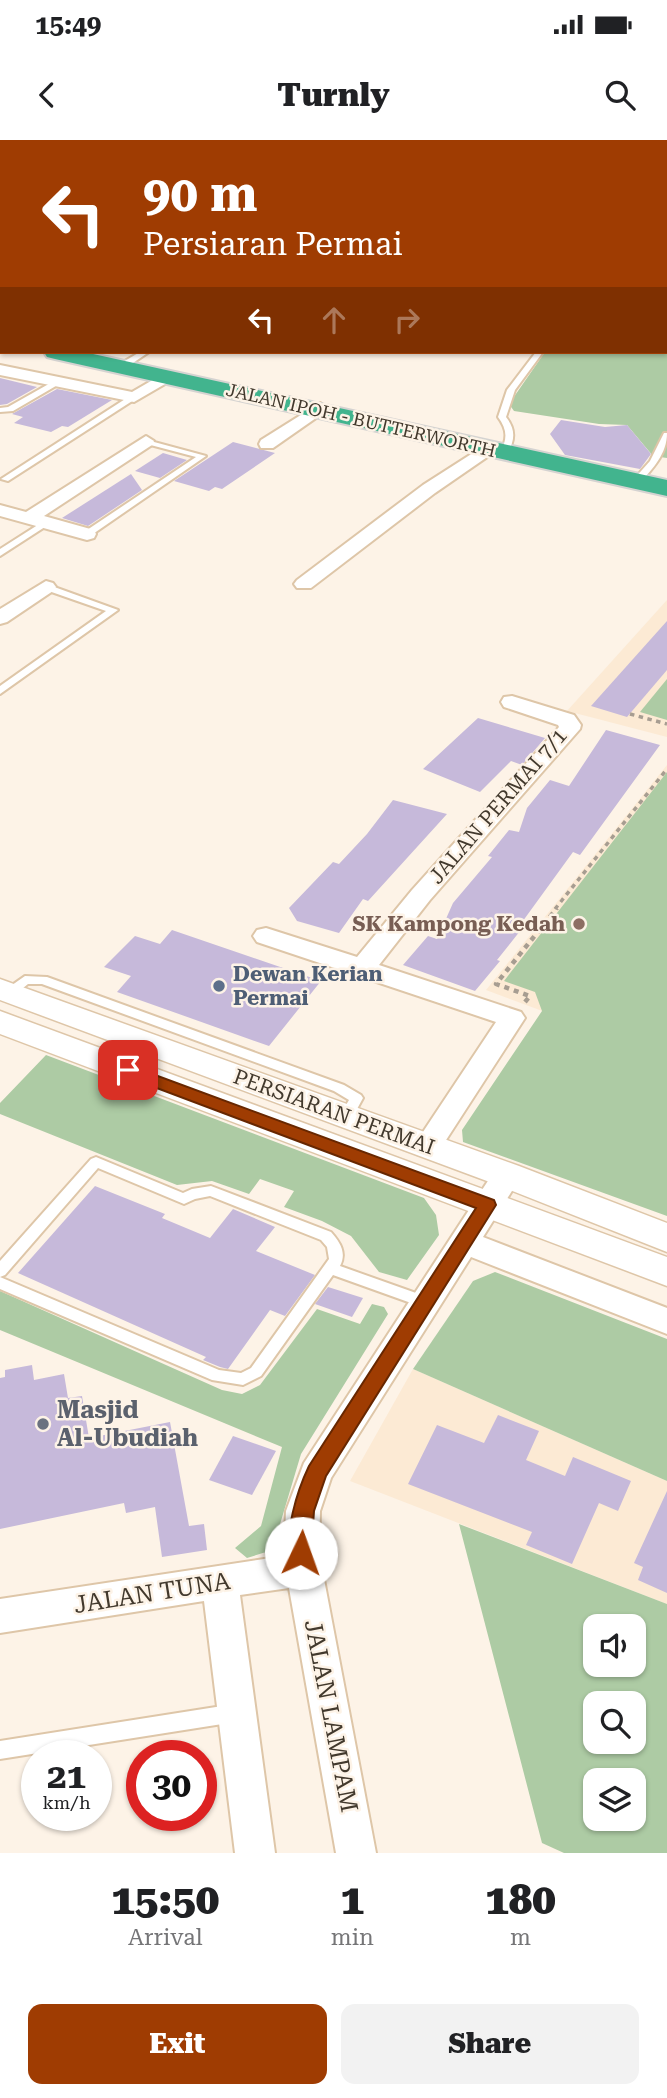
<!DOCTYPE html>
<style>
body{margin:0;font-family:"Roboto Serif",serif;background:#f2f2f2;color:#202124;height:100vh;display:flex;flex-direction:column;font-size:26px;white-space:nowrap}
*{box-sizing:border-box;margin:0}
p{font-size:23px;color:#757577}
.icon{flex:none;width:38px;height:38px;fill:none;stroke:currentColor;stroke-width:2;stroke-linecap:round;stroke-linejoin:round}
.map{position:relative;height:1713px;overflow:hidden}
.drawer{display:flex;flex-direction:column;background:#fff;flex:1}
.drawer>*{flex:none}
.guide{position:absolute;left:0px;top:0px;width:668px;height:214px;box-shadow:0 2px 5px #0004;background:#9f3c02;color:#fff;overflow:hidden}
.fabs{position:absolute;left:583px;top:1474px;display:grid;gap:14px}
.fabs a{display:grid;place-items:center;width:63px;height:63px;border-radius:14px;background:#fff;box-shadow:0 2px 5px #0004;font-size:35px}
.speed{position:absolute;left:21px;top:1600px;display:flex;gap:14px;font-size:35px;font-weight:700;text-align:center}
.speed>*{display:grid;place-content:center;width:91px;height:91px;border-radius:50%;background:#fff;box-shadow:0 2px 5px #0004;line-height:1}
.speed small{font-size:18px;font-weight:400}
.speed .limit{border:10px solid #d22;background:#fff;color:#111}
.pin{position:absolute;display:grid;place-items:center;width:60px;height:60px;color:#fff;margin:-30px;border-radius:14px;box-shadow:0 4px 10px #0006}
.me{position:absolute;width:77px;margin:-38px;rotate:3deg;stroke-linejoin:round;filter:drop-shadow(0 0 5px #0008)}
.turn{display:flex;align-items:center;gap:24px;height:147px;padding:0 28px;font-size:32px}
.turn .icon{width:91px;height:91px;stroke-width:2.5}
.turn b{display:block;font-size:49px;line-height:60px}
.lanes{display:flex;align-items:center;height:66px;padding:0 28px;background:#0003;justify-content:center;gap:35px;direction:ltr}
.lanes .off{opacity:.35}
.eta{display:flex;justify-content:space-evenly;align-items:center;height:119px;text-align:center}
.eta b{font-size:42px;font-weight:800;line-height:49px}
.cta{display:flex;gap:14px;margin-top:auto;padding:14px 28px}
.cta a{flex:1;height:80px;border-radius:14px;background:#9f3c02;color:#fff;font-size:28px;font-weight:800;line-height:80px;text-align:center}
.cta a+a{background:#f2f2f2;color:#202124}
.status{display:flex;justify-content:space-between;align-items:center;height:49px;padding:0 35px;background:#fff;direction:ltr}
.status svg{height:19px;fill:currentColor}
header{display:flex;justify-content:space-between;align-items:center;height:91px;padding:0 28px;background:#fff;font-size:32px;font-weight:800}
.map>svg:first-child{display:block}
.built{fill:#fcead4}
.green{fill:#adcba4;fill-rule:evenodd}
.building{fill:#c6b9da}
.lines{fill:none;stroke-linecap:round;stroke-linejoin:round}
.service-casing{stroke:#dec6a8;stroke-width:4}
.minor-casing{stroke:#dec6a8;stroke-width:4}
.tertiary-casing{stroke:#dec6a8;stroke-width:3}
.trunk-casing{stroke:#d5d3d1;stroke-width:4}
.path-far1{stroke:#a79d91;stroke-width:3.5;stroke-dasharray:4.5 4.5;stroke-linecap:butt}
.path{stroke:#a79d91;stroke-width:4.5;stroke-dasharray:5 5;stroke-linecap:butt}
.service{fill:#fff;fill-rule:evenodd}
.minor{fill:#fff;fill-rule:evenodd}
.tertiary{fill:#fff;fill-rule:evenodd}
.trunk{fill:#42b48e;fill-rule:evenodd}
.route{fill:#9f3c02;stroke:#672701;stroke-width:2}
.education-dot{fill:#8d6e63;stroke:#fdf3e7;stroke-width:2.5}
.service-dot{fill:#5c6f8a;stroke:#fdf3e7;stroke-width:2.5}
.worship-dot{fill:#6b7280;stroke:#fdf3e7;stroke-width:2.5}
.labels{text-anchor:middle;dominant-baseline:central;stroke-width:5;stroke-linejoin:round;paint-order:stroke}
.far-street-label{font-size:18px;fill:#42392d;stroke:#fdf3e7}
.street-label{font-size:21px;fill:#42392d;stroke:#fdf3e7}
.education-label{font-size:21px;font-weight:bold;fill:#785e54;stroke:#fdf3e7;text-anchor:end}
.service-label{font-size:21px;font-weight:bold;fill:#4e5e75;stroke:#fdf3e7;text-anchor:start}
.near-worship-label{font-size:24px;font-weight:bold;fill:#5b616d;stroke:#fdf3e7;text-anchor:start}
.near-street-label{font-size:24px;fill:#42392d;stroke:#fdf3e7}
</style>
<div class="status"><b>15:49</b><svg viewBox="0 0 49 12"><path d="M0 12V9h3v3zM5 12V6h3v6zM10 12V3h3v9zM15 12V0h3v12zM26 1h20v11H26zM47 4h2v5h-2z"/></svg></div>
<header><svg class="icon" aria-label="back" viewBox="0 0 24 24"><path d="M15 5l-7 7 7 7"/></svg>Turnly<svg class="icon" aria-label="search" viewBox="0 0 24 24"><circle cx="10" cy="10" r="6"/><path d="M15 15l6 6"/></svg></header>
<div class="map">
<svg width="667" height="1713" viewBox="0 0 667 1713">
<rect width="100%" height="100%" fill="#fdf3e7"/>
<g class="built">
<polygon points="667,460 667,597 567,571"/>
<polygon points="667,625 667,717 553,875 486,850"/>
<polygon points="413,1229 667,1341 667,1464 350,1341"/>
</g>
<g class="green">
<polygon points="667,189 667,318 653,316 627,285 599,284 514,271 509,264 545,212 667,212"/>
<polygon points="667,539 667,580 640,572"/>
<polygon points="667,632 667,1076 463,1002 462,990 542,871 535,852 504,841"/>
<polygon points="46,915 424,1058 436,1075 439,1095 407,1140 379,1132 351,1096 322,1081 284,1067 294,1051 260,1039 249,1054 212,1041 177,1045 0,974 0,963"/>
<polygon points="495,1132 667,1199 667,1341 413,1229 473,1141"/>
<polygon points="0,1151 222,1250 242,1254 260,1245 317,1169 360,1184 372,1164 384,1167 388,1174 301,1314 275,1401 266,1412 247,1418 235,1408 261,1386 282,1307 0,1190"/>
<path d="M 459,1384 L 667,1464 L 667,1713 L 564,1713 L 542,1703 ZM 595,1486 L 634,1486 L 634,1524 L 595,1524 ZM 595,1563 L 634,1563 L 634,1601 L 595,1601 ZM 595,1640 L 634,1640 L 634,1678 L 595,1678 Z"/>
</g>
<g class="building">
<polygon points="0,238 37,247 7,264 0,265"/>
<polygon points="57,249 112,260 68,287 62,286 51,292 14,283 23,277 12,274"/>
<polygon points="561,280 605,287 627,285 651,314 640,329 565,315 550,294"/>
<polygon points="233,302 275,313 222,349 215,347 209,351 174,341"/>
<polygon points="163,313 187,320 160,338 135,331"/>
<polygon points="131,334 142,350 88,386 62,378"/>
<polygon points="667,481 667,530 627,577 591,566"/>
<polygon points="478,578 545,598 522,625 511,621 480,652 423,629"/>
<polygon points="606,590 660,605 580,715 573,712 520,785 524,786 497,820 500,821 475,851 403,825 428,796 437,799 453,763 492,717 488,716 509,690 519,692 527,668 550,640 569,646"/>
<polygon points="393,660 447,674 368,761 363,759 339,793 297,781 289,768 333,722 339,724 367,694"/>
<polygon points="172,790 321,841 269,906 117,852 131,836 104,827 135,796 160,804"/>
<polygon points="95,1046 165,1074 162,1078 210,1098 233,1069 275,1087 256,1111 315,1135 285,1176 270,1170 228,1229 220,1227 203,1220 206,1217 18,1133"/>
<polygon points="328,1147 363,1158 352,1177 315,1164"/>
<polygon points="32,1225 34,1240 64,1234 68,1258 82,1256 89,1298 170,1282 189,1386 204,1384 207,1410 162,1417 155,1367 126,1373 124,1363 0,1389 0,1238 5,1237 5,1230"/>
<polygon points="498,1275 539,1291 526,1320 565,1336 573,1317 631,1341 618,1371 599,1363 572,1424 526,1405 532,1392 408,1344 437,1285 484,1303"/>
<polygon points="233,1296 276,1311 252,1355 209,1340"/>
<polygon points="667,1351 667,1453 638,1440 643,1427 634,1423"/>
</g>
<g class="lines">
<g class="service-casing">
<g id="service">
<polygon points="2,36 2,40 0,41 0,37"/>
<polygon points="140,212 149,212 124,229 118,229 118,225"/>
<path d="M 536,212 L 543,212 L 515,250 L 506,277 C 516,290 515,300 507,314 L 501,314 L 500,312 C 508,299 507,289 498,277 L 507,250 Z"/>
<polygon points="54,241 61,243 13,271 0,272 0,268 8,267"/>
<polygon points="133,254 140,256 8,341 1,339"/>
<path d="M 664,293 L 667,293 C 667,314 653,328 640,343 L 634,343 L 634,339 L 650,321 Z"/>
<polygon points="143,299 206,316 90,396 84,396 84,392 196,317 143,303"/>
<polygon points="44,381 51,383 0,416 0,409"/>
<polygon points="46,444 118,470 0,554 0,546 106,471 43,449 43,445"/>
<polygon points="25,836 47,837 344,945 361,955 363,958 351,980 341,980 339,977 349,960 334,951 42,844 28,844 13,856 5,856 3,853 5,850"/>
<path d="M 96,1017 L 183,1053 L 192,1049 L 211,1046 L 331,1092 C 340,1102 347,1113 340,1126 L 430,1158 L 432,1162 L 430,1166 L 425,1168 L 333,1135 L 261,1236 L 243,1245 L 212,1240 L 0,1149 L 0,1137 L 219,1230 L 241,1233 L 251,1228 L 329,1119 L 327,1107 L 321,1100 L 210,1056 L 195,1059 L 184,1064 L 98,1028 L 5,1135 L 0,1137 L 0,1121 L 91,1019 Z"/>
<polygon points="235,1564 241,1567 244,1573 241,1579 235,1582 0,1619 0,1601"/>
</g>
</g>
<g class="minor-casing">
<g id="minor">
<polygon points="179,0 191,0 178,2"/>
<polygon points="297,0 309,0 295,2"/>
<polygon points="427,0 439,0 426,2"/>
<polygon points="552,0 564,0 550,2"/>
<polygon points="2,78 2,86 0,87 0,79"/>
<polygon points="0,162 2,162 0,171"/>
<polygon points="0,225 132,252 163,234 169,232 177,237 134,262 0,235"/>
<polygon points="320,263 328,268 326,271 273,308 261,308 259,304 261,300"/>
<polygon points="146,296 154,301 152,305 44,376 94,390 96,394 94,398 87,400 0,376 0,365 26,372"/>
<polygon points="487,304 493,305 495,309 493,313 435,353 311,448 297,448 294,444 297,440 423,345"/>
<polygon points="46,441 53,443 56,447 53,451 7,482 0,484 0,469"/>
<polygon points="512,556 574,575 581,585 580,589 430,760 379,825 521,872 525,878 437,1014 427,1017 417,1014 413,1007 496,882 257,802 253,796 257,790 266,788 357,817 412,750 559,587 558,585 504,567 501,562 504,557"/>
<polygon points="507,1024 517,1027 522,1035 483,1097 667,1168 667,1194 471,1117 331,1338 320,1371 319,1413 376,1713 336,1713 289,1448 240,1455 275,1713 235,1713 204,1461 0,1493 0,1459 284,1416 286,1371 304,1323 497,1027"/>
</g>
</g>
<g class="tertiary-casing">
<g id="tertiary">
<polygon points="0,839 519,1026 667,1083 667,1112 495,1044 0,860"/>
<polygon points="0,871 667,1117 667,1146 0,894"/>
</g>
</g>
<g class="trunk-casing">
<g id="trunk">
<rect x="0" y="193" width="2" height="14"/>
<polygon points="44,212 84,212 667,340 667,356 55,219 47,217"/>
</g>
</g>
<g class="path-far1">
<polyline points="630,574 667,584"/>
<polyline points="555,769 667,629"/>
</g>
<polyline class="path" points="525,862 530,856 496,844 557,768"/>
<use href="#service" class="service"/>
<use href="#minor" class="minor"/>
<use href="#tertiary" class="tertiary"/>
<use href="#trunk" class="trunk"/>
</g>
<path class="route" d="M 128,925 L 494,1060 L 496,1065 L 326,1336 L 314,1371 L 311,1413 L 308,1420 L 301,1423 L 293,1420 C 282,1396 298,1349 309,1326 L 476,1068 L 122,935 L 120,930 L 122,926 Z"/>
<circle class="education-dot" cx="579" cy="784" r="7"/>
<circle class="service-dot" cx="219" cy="846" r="7"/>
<circle class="worship-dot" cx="43" cy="1284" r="7"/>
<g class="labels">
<g class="far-street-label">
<text transform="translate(361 280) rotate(13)">JALAN IPOH - BUTTERWORTH</text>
</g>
<g class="street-label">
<text transform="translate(498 666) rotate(-49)">JALAN PERMAI 7/1</text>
<text transform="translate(334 972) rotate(20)">PERSIARAN PERMAI</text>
</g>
<g class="education-label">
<text x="565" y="784">SK Kampong Kedah</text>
</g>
<g class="service-label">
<text x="233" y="834">Dewan Kerian<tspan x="233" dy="24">Permai</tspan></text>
</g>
<g class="near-worship-label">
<text x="57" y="1270">Masjid<tspan x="57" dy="28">Al-Ubudiah</tspan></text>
</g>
<g class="near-street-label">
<text transform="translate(152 1453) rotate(-9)">JALAN TUNA</text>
<text transform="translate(331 1576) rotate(79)">JALAN LAMPAM</text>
</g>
</g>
</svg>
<div class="fabs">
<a><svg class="icon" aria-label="sound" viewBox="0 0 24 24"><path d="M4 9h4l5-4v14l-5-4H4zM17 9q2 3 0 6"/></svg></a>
<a><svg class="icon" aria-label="search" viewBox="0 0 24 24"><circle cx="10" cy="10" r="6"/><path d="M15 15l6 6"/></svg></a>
<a><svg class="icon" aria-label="layers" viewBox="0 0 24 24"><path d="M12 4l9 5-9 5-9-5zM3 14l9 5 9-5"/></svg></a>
</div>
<div class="speed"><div>21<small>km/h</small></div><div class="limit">30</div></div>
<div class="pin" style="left:128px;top:930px;background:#d93025"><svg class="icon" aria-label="arrive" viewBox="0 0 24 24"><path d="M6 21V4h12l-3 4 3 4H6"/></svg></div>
<svg class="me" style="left:301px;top:1413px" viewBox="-20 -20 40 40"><circle r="19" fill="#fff"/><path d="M0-13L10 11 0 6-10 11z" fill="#9f3c02"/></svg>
<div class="guide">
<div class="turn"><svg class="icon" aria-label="left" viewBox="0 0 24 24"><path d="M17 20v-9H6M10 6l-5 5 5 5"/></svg><div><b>90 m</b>Persiaran Permai</div></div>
<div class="lanes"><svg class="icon" aria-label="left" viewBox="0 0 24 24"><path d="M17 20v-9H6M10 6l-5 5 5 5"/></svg><svg class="icon off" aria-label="ahead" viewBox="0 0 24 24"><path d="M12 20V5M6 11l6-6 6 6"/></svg><svg class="icon off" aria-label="right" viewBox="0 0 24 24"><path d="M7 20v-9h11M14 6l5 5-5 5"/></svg></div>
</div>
</div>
<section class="drawer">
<div class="eta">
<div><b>15:50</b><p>Arrival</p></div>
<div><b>1</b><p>min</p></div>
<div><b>180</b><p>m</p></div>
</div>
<div class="cta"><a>Exit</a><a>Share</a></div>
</section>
